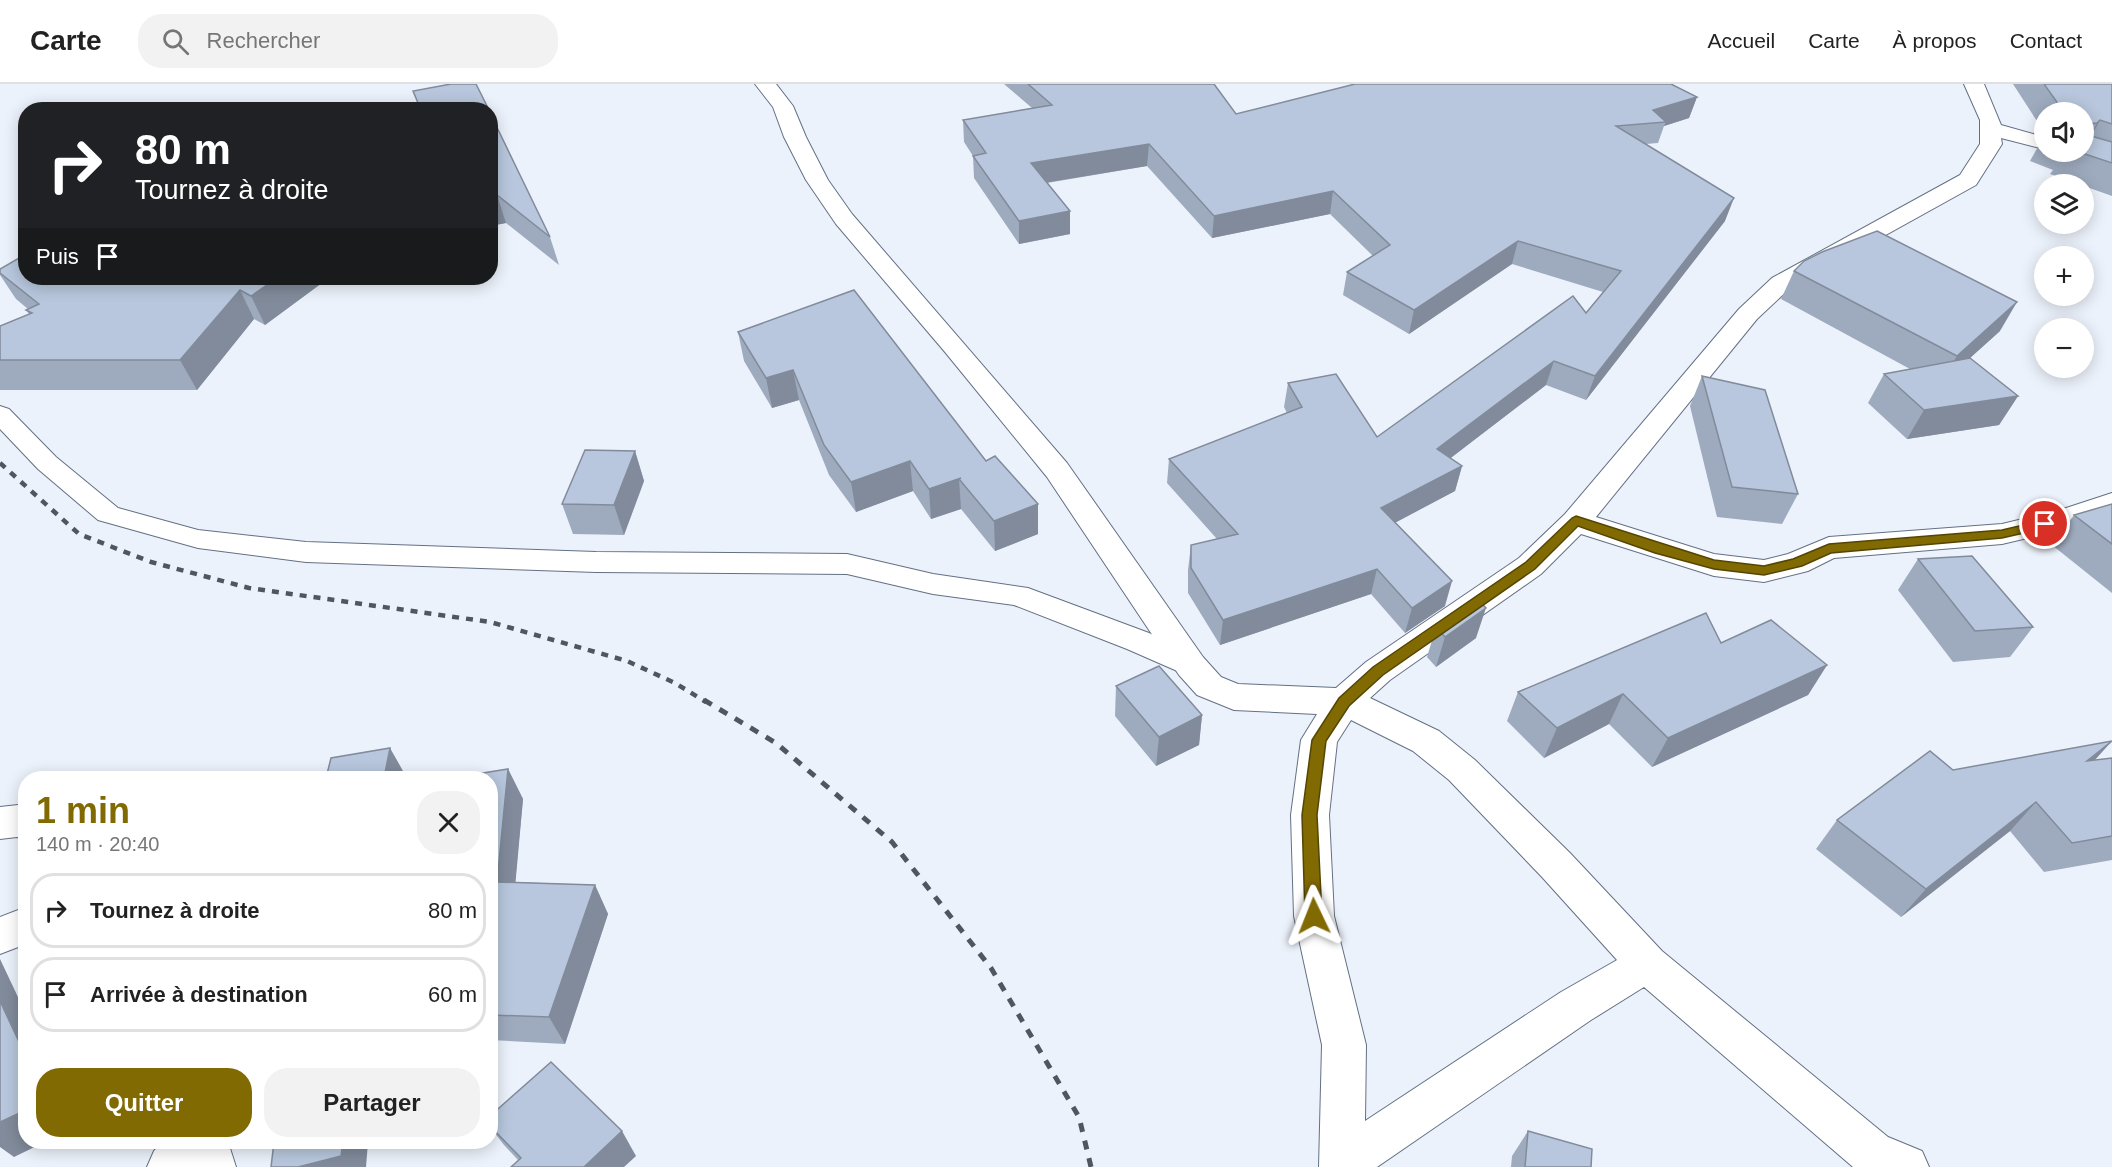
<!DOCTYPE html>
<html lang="fr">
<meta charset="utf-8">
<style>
body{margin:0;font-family:Helvetica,sans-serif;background:#f2f2f2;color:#222;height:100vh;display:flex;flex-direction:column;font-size:22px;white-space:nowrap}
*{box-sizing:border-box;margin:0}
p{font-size:20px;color:#767676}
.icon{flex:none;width:33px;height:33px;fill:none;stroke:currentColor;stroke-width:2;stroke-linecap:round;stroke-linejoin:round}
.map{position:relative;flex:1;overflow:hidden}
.details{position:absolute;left:18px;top:687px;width:480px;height:378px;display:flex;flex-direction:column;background:#fff;border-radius:24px;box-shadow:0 3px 15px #0003}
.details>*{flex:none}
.top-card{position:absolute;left:18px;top:18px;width:480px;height:183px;border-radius:24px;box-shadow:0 3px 15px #0003;background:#202124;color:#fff;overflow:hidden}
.tools{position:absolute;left:2034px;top:18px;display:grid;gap:12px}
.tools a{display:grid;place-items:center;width:60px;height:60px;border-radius:50%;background:#fff;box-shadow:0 3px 15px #0003;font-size:30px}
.pin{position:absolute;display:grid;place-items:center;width:51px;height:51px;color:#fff;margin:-26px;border:3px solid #fff;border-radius:50%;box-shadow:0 2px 6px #0007}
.me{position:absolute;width:66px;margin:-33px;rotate:358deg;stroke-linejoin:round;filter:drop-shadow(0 0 4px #0008)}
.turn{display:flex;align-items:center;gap:21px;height:126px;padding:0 18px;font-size:27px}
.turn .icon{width:78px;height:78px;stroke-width:2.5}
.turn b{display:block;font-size:42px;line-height:51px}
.then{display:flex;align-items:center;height:57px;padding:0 18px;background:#0003;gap:12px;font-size:22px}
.round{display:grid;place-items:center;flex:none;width:63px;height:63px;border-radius:24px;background:#f2f2f2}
.headline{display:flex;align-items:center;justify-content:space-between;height:102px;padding:0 18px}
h1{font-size:36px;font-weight:700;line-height:45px;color:#826a03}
.primary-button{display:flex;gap:12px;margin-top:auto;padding:12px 18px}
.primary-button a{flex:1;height:69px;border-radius:24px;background:#826a03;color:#fff;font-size:24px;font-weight:700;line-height:69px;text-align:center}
.primary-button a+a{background:#f2f2f2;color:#222}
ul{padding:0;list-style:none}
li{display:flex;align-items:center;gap:18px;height:75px;margin:0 12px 9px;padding:0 6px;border:3px solid #e0e0e0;border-radius:24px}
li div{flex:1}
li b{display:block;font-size:22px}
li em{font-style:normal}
header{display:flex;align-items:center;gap:36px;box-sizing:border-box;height:84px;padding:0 30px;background:#fff;border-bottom:2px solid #e0e0e0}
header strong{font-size:28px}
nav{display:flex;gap:33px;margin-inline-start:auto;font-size:21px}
.search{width:420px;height:54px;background:#f2f2f2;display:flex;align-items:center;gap:15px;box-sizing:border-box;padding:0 21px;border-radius:24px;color:#767676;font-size:22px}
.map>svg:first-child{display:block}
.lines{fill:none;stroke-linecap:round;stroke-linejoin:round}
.lane-casing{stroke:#637084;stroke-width:2}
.street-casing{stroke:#637084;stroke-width:2}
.lane{fill:#fff;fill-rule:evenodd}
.street{fill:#fff;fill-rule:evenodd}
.rail-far1{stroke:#50565e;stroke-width:4.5;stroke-dasharray:7 7;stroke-linecap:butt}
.rail{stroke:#50565e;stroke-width:5;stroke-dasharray:9 9;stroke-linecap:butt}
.wall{fill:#9eabbe}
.shaded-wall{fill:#818b9b}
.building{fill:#b8c7dd;stroke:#818b9b;stroke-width:1.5}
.route{fill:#826a03;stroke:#544502;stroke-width:1.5}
</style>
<header>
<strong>Carte</strong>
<div class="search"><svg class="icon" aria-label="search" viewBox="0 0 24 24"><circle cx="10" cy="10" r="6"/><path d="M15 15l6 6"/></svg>Rechercher</div>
<nav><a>Accueil</a><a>Carte</a><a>À propos</a><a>Contact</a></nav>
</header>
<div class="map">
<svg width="2112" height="1083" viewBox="0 0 2112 1083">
<rect width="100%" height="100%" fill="#ecf2fb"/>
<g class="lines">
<g class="lane-casing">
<polygon id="lane" points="0,322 9,325 56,373 118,424 198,446 306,458 596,468 847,470 933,490 1028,504 1149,549 1202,574 1206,582 1202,590 1191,593 1127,565 1014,521 933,510 847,490 596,488 306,478 198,464 98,436 38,385 0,345"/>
</g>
<g class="street-casing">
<g id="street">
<path d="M 755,0 L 776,0 L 793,22 L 806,53 L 828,96 L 852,130 L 1067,379 L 1203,573 L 1221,593 L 1238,600 L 1336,604 L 1366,578 L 1519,474 L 1565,430 L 1739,225 L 1772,194 L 1960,91 L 1980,60 L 1980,36 L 1964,0 L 1984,0 L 2001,41 L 2044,53 L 2044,65 L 2001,54 L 2002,60 L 1976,101 L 1790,204 L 1757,235 L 1596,433 L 1714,470 L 1764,476 L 1788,470 L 1829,453 L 2002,440 L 2060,426 L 2112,409 L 2112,430 L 2078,442 L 2002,460 L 1834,474 L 1808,487 L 1764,498 L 1714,492 L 1581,450 L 1541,490 L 1390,596 L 1370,614 L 1439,647 L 1475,676 L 1570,769 L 1662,867 L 1888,1053 L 1922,1067 L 1929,1083 L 1853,1083 L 1644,903 L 1591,936 L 1377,1083 L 1319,1083 L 1322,961 L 1294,832 L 1291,731 L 1301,656 L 1317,630 L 1234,626 L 1197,611 L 1179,591 L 1047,393 L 945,268 L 836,140 L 806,96 L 784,53 L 773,23 ZM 1351,636 L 1413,667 L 1449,696 L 1542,793 L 1617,876 L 1561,908 L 1365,1037 L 1366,961 L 1334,832 L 1329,731 L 1337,658 Z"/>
<polygon points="18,721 26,724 26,755 17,753 0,755 0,723"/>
<polygon points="26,823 26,860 0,870 0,833"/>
<polygon points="162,1058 228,1058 236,1083 147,1083 154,1067"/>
</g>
</g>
<use href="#lane" class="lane"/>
<use href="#street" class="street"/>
<polyline class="rail-far1" points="0,379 79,450 151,478 249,504 490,538 627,577 675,599 706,618"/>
<polyline class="rail" points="704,616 776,659 892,758 991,884 1079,1033 1091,1083"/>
</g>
<g class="wall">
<polygon points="1004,0 1214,0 1236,30 1697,13 1689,34 1664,42 1658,59 1646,60 1725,137 1586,316 1546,301 1450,374 1462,382 1455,407 1395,438 1445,522 1405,549 1371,510 1220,561 1188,509 1188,486 1191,461 1217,455 1167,399 1169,375 1287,329 1284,323 1288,299 1377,353 1586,229 1603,208 1512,180 1409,250 1343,211 1347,188 1373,172 1330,130 1212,154 1147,82 1047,99 1070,150 1019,160 974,94 973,72 964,58 963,36 1032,24"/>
<polygon points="2013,0 2112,0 2112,112 2084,102 2084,100 2080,100 2050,90 2053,86 2030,77 2044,52 2044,68 2084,68 2084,28 2044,28 2044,48"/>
<polygon points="490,29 550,153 559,181 506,139 490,142"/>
<polygon points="0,185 26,194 325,194 326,196 265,241 254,235 197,306 0,306 0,242 29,230 26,226 28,225 16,215 0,191"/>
<polygon points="1794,187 2000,247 1970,274 2018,312 1999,341 1907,355 1868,319 1884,290 1910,285 1781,215"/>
<polygon points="854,206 1038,450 995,467 961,425 931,435 913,407 856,428 829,391 799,316 772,324 744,277 738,248"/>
<polygon points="1702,292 1798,410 1782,440 1717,433 1690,322"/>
<polygon points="635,367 644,397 624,451 573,450 562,420"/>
<polygon points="2112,420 2112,509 2052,461 2074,431"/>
<polygon points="1918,475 2033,543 2010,573 1953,578 1898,506"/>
<polygon points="1436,543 1476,554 1436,583 1427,573"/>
<polygon points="1721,559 1827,581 1808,611 1652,683 1609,640 1544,674 1507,637 1518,608"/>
<polygon points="1116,602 1202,631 1199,661 1156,682 1115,632"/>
<polygon points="2112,674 2112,776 2044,788 2010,747 1901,833 1816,765 1837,736 2095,676"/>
<polygon points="508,685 523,715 515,798 595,801 608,830 565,960 490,956 490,694"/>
<polygon points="490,1032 636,1072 518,1076 504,1061 490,1043"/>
<polygon points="1528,1047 1591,1083 1511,1083 1512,1072"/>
</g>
<g class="shaded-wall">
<polygon points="1697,13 1689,34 1664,42 1666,38 1653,26"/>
<polygon points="2100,36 2085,63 2084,63 2097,39"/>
<polygon points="1149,60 1147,82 1031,101 1031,79"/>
<polygon points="1333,107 1330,130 1212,154 1214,132"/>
<polygon points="497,111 506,139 490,142 490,112"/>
<polygon points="1734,114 1725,137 1586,316 1595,292"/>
<polygon points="1070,127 1070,150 1019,160 1019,137"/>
<polygon points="1518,157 1512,180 1409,250 1414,226"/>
<polygon points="277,194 325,194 326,196 265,241 251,212"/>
<polygon points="240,206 254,235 197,306 180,276"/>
<polygon points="2017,218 2000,247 1940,301 1957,272"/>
<polygon points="1554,277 1546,301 1430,390 1437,365"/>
<polygon points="793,286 799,316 772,324 766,294"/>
<polygon points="2018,312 1999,341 1907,355 1924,326"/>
<polygon points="635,367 644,397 624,451 614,421"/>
<polygon points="910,377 913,407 856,428 851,398"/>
<polygon points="1462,382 1455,407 1376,449 1381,424"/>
<polygon points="961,394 959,395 961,425 931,435 929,405"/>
<polygon points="1038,420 1038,450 995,467 994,437"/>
<polygon points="1377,485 1371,510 1220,561 1223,536"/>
<polygon points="1452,497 1445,522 1405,549 1412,524"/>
<polygon points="1486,524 1476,554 1436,583 1445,553"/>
<polygon points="1827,581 1808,611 1652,683 1668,654"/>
<polygon points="1623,610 1609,640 1544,674 1557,644"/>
<polygon points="1202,631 1199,661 1156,682 1159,653"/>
<polygon points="2112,657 2085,687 2087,677"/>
<polygon points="390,664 407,694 384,694"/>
<polygon points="508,685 523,715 513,826 497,798"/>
<polygon points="2036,718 2010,747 1901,833 1926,805"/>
<polygon points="595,801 608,830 565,960 549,933"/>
<polygon points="0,875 26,930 26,966 21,962 0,917"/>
<polygon points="26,1026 26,1058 45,1058 14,1073 0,1063 0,1038"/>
<polygon points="622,1047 636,1072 624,1083 584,1083"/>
<polygon points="343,1058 368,1058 366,1083 298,1083"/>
</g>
<g class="building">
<polygon points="451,0 476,0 489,26 421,26 413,7"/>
<polygon points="1028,0 1214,0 1236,30 1355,0 1671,0 1697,13 1653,26 1666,38 1616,42 1734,114 1595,292 1554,277 1437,365 1462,382 1381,424 1452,497 1412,524 1377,485 1223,536 1191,484 1191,461 1238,450 1169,375 1302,323 1288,299 1336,290 1377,353 1573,212 1586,229 1621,187 1518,157 1414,226 1347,188 1390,161 1333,107 1214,132 1149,60 1031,79 1070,127 1019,137 973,72 986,69 963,36 1052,21"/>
<polygon points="2044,0 2112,0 2112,40 2100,36 2097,39 2084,40 2084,28 2064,28"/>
<polygon points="490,29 550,153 497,111 490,112"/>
<polygon points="2084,50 2112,58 2112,79 2079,68 2084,68"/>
<polygon points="1877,147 2017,218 1957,272 1794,187 1804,177 1822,168"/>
<polygon points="26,170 26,194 277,194 251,212 240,206 180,276 0,276 0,242 32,229 26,226 39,220 0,189 0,185"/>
<polygon points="854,206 986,377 995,372 1038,420 994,437 959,395 961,394 929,405 910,377 851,398 824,361 793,286 766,294 738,248"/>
<polygon points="1970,274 2018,312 1924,326 1884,290"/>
<polygon points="1702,292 1765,306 1798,410 1732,403"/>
<polygon points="585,366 635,367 614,421 562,420"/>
<polygon points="2112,420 2112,460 2074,431"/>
<polygon points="1972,472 2033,543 1975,547 1918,475"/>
<polygon points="1477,515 1486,524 1445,553 1436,543"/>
<polygon points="1706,529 1721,559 1771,536 1827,581 1668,654 1623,610 1557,644 1518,608"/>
<polygon points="1159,582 1202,631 1159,653 1116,602"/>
<polygon points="2112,657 2087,677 2112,674 2112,752 2072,759 2036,718 1926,805 1837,736 1930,667 1953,686"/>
<polygon points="390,664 384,694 326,694 331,674"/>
<polygon points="508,685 497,798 595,801 549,933 490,931 490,694 452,694"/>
<polygon points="0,917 21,962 26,960 26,1026 0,1038"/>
<polygon points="551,978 622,1047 584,1083 511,1083 521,1074 490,1042 490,1032"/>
<polygon points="1528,1047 1592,1065 1591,1083 1525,1083"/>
<polygon points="274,1058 343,1058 341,1072 298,1083 271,1083"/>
</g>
<polygon class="route" points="1576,432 1714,476 1764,482 1793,475 1829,460 2002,446 2045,436 2052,440 2050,443 2002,454 1831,469 1802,482 1764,491 1714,485 1655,469 1578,442 1535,485 1383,591 1349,622 1326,657 1317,731 1322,832 1320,837 1314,839 1308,837 1305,832 1302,731 1312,656 1339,614 1373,583 1526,478 1572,434"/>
</svg>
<div class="tools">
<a><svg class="icon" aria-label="sound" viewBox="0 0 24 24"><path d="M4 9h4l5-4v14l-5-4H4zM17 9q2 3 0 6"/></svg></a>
<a><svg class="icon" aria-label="layers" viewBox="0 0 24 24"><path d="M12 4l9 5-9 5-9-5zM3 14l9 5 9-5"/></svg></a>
<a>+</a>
<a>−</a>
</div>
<div class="pin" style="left:2045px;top:440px;background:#d93025"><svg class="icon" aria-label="arrive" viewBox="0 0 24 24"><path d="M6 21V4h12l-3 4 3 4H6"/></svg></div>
<svg class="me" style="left:1314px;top:832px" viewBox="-20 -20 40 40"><path d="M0-17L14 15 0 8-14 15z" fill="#826a03" stroke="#fff" stroke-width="4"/></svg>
<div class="top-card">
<div class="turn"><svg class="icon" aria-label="right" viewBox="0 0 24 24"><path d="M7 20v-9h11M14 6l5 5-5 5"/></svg><div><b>80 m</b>Tournez à droite</div></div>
<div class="then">Puis<svg class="icon" aria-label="arrive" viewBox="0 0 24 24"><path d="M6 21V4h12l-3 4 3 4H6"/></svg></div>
</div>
<section class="details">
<div class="headline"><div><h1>1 min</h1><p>140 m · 20:40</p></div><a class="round"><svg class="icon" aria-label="close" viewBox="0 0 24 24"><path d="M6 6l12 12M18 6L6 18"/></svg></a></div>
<ul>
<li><svg class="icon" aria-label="right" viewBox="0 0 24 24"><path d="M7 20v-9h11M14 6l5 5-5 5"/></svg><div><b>Tournez à droite</b></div><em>80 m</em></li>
<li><svg class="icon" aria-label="arrive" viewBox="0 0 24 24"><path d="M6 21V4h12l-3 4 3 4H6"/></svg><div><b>Arrivée à destination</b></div><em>60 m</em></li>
</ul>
<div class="primary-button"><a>Quitter</a><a>Partager</a></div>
</section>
</div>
